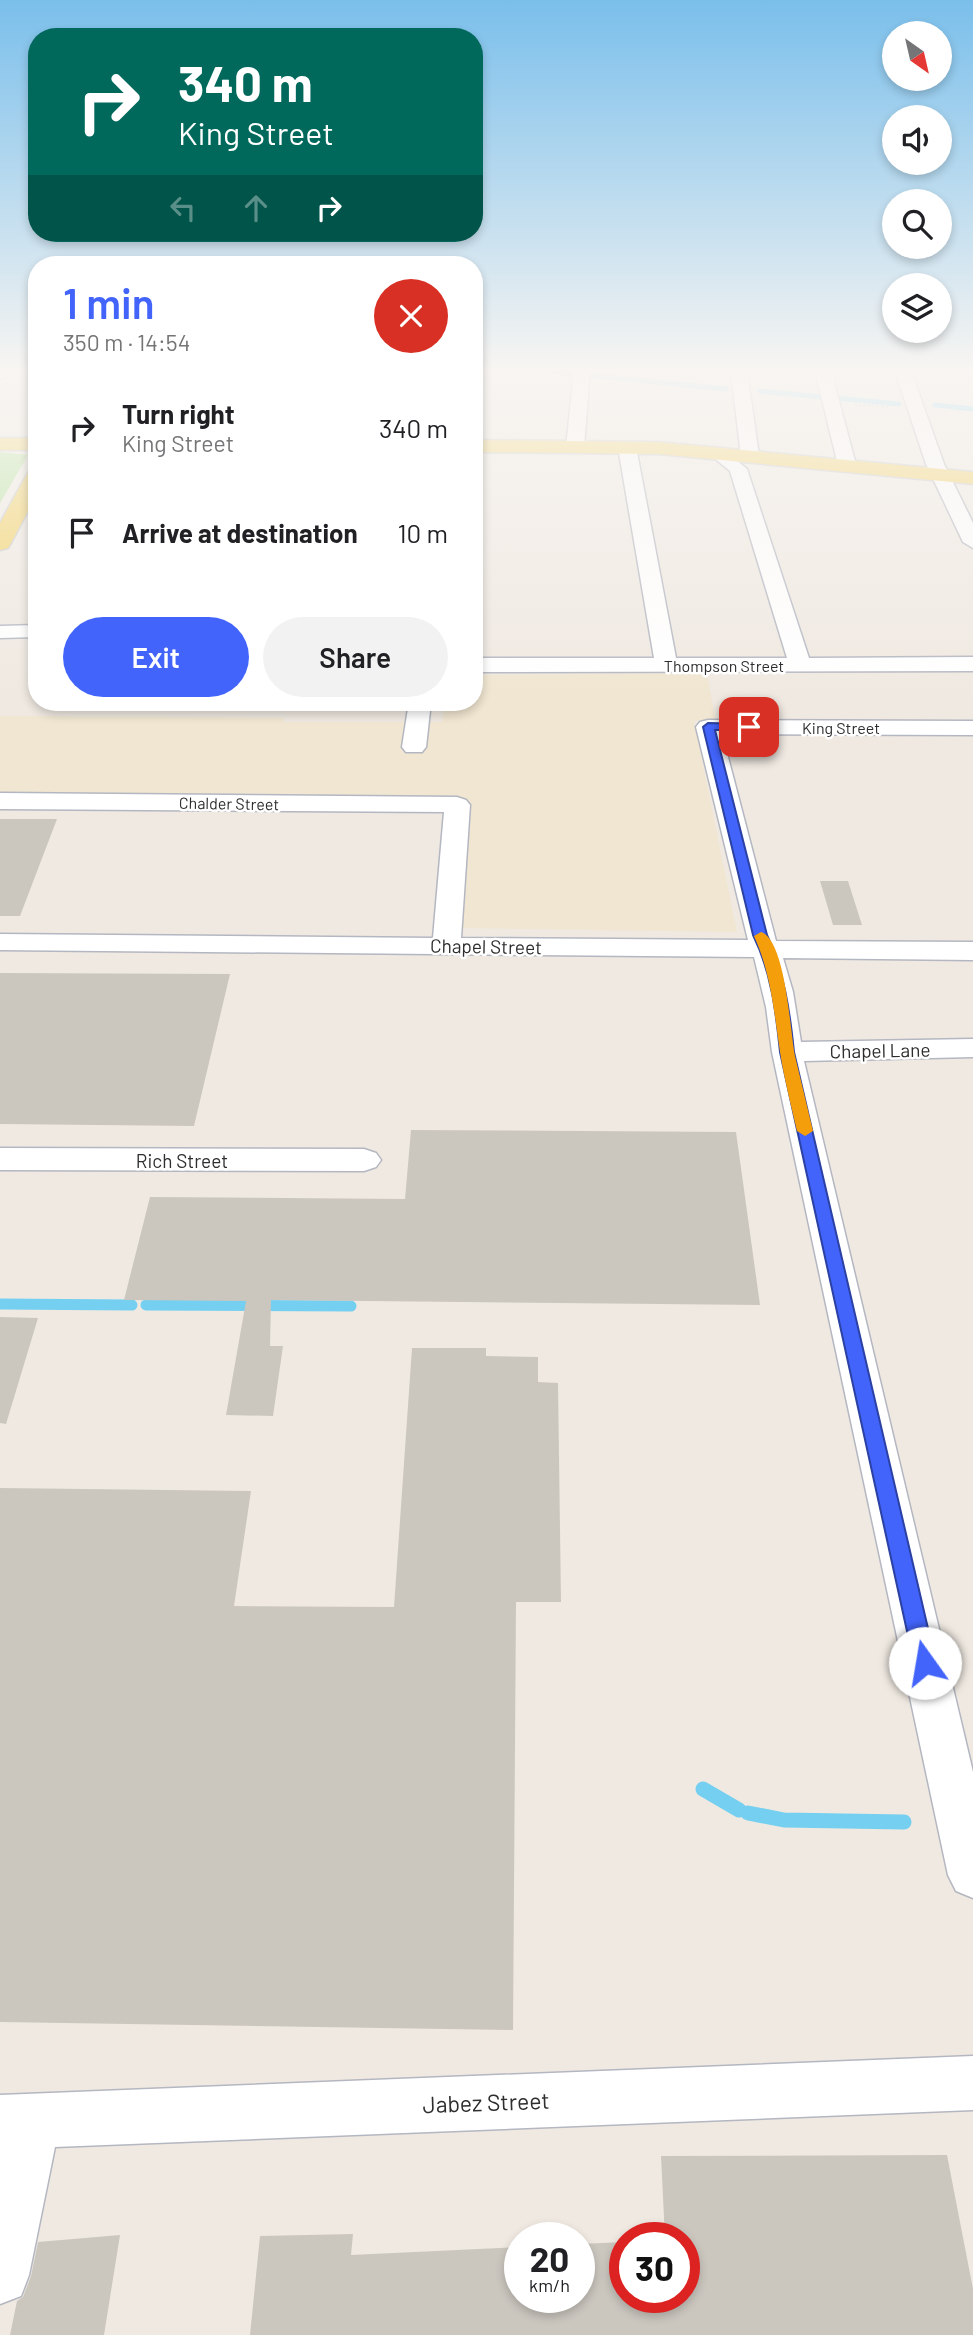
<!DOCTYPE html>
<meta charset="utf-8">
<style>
body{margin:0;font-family:Barlow,sans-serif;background:#f2f2f2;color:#202124;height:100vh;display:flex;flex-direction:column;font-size:26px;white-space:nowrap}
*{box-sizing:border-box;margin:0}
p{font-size:23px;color:#757577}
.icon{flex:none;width:38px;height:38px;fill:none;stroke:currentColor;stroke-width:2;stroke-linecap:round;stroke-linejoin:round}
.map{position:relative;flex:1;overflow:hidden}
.panel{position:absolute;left:28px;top:256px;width:455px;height:455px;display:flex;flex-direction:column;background:#fff;border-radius:28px;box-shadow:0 4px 10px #0003}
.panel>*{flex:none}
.hud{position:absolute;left:28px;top:28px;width:455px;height:214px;border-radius:28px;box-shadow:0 4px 10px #0003;background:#00695c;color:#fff;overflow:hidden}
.needle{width:46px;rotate:146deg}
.buttons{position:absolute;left:882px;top:21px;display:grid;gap:14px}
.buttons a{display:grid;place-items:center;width:70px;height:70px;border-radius:50%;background:#fff;box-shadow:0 4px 10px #0003;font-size:35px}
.speed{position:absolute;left:504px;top:2222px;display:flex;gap:14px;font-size:35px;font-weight:700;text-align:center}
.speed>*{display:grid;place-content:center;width:91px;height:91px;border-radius:50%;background:#fff;box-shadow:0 4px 10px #0003;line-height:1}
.speed small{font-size:18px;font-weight:400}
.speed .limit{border:10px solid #d22;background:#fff;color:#111}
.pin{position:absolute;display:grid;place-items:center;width:60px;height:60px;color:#fff;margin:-30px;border-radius:14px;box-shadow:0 4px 10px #0006}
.me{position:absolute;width:77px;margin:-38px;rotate:347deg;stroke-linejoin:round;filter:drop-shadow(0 0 5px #0008)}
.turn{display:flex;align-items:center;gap:24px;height:147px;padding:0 35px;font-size:32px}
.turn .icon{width:91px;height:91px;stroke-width:2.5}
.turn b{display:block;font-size:49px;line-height:60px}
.lanes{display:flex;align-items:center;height:66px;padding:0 35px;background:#0003;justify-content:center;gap:35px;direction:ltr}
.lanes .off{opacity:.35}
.round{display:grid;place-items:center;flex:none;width:74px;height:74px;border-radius:37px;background:#f2f2f2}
.summary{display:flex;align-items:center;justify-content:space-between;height:119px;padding:0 35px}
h1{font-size:42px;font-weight:600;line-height:52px;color:#4264fb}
.button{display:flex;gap:14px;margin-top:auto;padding:14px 35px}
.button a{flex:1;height:80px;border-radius:42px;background:#4264fb;color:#fff;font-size:28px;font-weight:600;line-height:80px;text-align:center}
.button a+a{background:#f2f2f2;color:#202124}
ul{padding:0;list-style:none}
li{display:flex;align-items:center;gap:21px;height:105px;padding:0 35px}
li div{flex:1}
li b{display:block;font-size:26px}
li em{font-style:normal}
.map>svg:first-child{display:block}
.education{fill:#f0e6d1}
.green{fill:#b6e59e}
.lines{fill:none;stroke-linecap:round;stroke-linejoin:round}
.stream-far2{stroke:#75cff0;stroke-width:5}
.stream-far1{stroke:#75cff0;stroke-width:11}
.stream{stroke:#75cff0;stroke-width:15}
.building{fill:#cbc7bf}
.minor-casing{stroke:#b4b7c1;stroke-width:3}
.major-casing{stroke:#c9c9c9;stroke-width:3}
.path{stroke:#c9c9c9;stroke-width:2.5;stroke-dasharray:2.5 2;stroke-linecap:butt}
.minor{fill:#fff;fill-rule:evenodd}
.major{fill:#f2d163;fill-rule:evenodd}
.route{fill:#4264fb;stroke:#2b41a3;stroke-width:2}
.slow{fill:#f59e0b}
.labels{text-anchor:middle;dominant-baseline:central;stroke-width:5;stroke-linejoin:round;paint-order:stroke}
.far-street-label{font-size:16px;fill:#2e2e2e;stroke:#fff}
.street-label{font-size:19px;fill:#2e2e2e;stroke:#fff}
.near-street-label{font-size:23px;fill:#2e2e2e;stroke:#fff}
</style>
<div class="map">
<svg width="973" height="2335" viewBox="0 0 973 2335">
<rect width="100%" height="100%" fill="#efe9e1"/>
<polygon class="education" points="707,673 715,719 694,721 737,932 461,928 462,797 0,792 0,716 283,718 283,722 442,722 445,702 474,702 474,675"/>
<polygon class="green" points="0,452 28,455 0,503"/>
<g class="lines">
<g class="stream-far2">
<polyline points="547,371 726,389"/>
<polyline points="760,391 822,397"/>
<polyline points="836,398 899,404"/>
<polyline points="935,405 973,409"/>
</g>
<g class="stream-far1">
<polyline points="0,1304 132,1305"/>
<polyline points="146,1305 351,1306"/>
</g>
<g class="stream">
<polyline points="703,1789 739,1810"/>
<polyline points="748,1813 784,1820 904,1822"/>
</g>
</g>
<g class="building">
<polygon points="0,819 57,819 20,916 0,916"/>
<polygon points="820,881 848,881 862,925 833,925"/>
<polygon points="0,973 230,974 194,1126 0,1124"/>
<polygon points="411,1130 736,1132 760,1305 271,1300 270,1346 283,1346 273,1416 226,1415 246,1301 124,1300 150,1197 405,1199"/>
<polygon points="0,1317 38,1318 6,1424 0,1423"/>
<polygon points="412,1348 486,1348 486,1356 538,1357 538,1382 558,1383 561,1602 516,1602 513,2030 0,2022 0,1488 251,1491 234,1606 394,1607"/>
<polygon points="947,2155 973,2289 973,2335 250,2335 260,2236 353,2234 351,2255 520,2247 520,2298 579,2298 579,2244 625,2242 625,2298 684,2298 684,2238 665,2238 661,2156"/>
<polygon points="120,2235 104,2335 10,2335 17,2301 23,2297 31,2276 38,2242"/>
</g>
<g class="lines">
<g class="minor-casing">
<g id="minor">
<polygon points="0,371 10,371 5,377 0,379"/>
<polygon points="574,371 590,371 584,447 575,452 566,447"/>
<polygon points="731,371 747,371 759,456 750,461 741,456"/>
<polygon points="815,371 831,371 856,465 853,469 847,470 838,465"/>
<polygon points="895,371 911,371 944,464 973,523 973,548 963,542 926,464"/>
<polygon points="627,442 636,447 676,658 787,658 730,471 708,453 717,448 723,449 747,469 809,658 973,657 973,671 474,672 474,658 654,658 618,447"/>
<polygon points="37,625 37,637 0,638 0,626"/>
<polygon points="409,702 431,702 426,747 422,752 406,752 402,747"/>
<polygon points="708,720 973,721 973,735 722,734 776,941 973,942 973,960 783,958 793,992 801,1042 973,1039 973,1057 804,1061 973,1772 973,1898 956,1891 948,1875 772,1052 766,1007 754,957 0,950 0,934 433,938 444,812 0,809 0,793 457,797 466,800 470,805 461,938 748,940 696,727 700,722"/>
<polygon points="0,1148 364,1149 376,1153 381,1160 376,1167 364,1171 0,1170"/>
<polygon points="973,2056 973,2110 55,2147 29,2275 21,2296 0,2304 0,2095"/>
</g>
</g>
<g class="major-casing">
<g id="major">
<rect x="0" y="438" width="37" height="12"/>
<polygon points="474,440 658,442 973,472 973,484 658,454 474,452"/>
<polygon points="37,468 37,494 11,543 8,548 0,550 0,523 27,474 30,470"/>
</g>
</g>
<polyline class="path" points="854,405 891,407"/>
<use href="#minor" class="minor"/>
<use href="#major" class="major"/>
</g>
<linearGradient id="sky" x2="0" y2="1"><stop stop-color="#7abfeb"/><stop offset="0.53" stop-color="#f8f5f2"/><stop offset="1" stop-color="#f8f5f2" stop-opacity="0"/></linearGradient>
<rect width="973" height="698" fill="url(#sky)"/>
<path class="route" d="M 708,723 L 749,724 L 755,727 L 749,730 L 715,730 L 767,935 C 784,971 790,1012 794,1052 L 936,1663 L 933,1669 L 925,1672 L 918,1669 L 914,1663 L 780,1052 C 776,1012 771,971 753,935 L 703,727 Z"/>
<path class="slow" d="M 761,932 C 786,940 790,1032 795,1056 C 801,1081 807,1106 813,1131 L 805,1136 L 797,1131 C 791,1105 784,1078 780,1052 C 774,1012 771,973 754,936 Z"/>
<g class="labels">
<g class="far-street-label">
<text x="724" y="665">Thompson Street</text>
<text x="841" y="727">King Street</text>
<text transform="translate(229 803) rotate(1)">Chalder Street</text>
</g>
<g class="street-label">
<text transform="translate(486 946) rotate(1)">Chapel Street</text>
<text transform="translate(880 1050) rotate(-1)">Chapel Lane</text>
<text x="182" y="1160">Rich Street</text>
</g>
<g class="near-street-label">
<text transform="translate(486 2102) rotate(-2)">Jabez Street</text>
</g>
</g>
</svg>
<div class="buttons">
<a><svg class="needle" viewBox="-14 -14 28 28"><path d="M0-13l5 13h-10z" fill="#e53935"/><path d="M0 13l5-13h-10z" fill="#757577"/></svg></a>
<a><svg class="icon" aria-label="sound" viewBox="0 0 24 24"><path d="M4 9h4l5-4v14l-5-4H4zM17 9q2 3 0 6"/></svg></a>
<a><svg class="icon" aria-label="search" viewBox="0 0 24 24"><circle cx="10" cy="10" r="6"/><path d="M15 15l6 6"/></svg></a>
<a><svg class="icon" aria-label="layers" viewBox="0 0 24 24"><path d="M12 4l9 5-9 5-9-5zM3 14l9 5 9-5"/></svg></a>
</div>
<div class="speed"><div>20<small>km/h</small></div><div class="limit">30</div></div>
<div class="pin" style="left:749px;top:727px;background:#d93025"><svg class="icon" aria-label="arrive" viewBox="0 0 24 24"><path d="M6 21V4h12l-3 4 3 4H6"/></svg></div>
<svg class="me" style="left:925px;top:1663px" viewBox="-20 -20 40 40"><circle r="19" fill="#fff"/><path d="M0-13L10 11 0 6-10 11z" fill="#4264fb"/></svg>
<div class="hud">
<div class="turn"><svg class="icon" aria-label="right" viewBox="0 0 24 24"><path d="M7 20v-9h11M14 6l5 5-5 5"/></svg><div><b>340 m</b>King Street</div></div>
<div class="lanes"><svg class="icon off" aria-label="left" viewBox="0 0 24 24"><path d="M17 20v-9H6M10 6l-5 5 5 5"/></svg><svg class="icon off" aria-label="ahead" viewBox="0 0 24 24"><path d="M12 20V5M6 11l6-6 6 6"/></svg><svg class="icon" aria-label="right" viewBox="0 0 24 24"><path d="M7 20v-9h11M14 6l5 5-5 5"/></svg></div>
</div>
<section class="panel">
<div class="summary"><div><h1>1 min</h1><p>350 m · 14:54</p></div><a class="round" style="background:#d93025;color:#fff"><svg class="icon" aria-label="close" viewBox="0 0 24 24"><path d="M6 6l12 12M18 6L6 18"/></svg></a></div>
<ul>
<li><svg class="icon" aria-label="right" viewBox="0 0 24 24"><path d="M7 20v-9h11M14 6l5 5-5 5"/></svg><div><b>Turn right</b><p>King Street</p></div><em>340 m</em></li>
<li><svg class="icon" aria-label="arrive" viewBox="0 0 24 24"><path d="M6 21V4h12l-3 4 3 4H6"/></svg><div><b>Arrive at destination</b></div><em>10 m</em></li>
</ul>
<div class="button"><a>Exit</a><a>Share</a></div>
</section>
</div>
